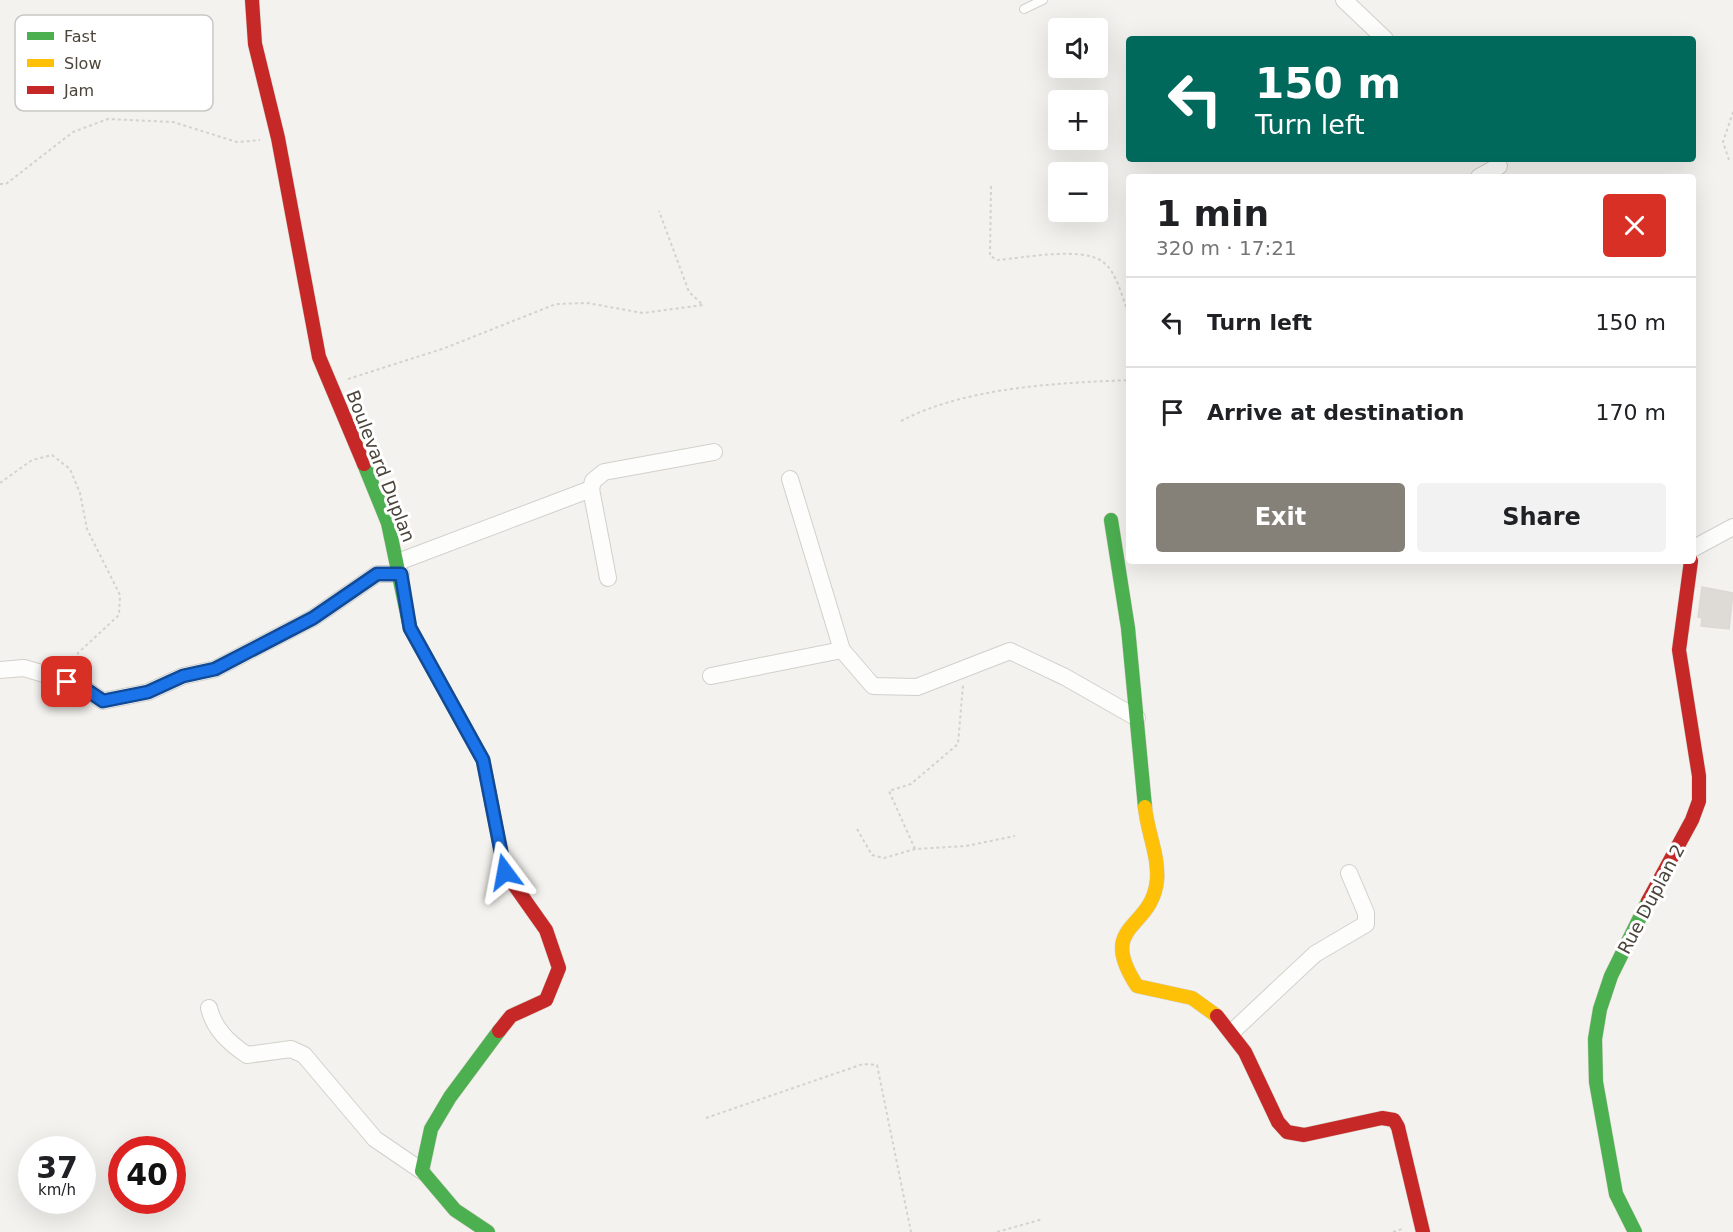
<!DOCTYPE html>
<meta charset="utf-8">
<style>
body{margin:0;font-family:"DejaVu Sans",sans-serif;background:#f2f2f2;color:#202124;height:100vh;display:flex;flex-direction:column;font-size:22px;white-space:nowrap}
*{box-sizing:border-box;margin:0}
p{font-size:20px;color:#757577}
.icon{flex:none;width:33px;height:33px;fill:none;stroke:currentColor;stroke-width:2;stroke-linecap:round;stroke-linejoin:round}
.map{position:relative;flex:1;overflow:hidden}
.side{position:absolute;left:1126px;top:174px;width:570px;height:390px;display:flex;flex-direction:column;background:#fff;border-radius:6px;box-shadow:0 6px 24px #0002}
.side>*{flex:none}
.banner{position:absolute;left:1126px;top:36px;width:570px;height:126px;border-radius:6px;box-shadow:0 6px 24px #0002;background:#00695c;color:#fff;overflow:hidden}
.buttons{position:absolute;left:1048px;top:18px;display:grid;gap:12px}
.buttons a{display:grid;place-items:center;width:60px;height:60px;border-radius:6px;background:#fff;box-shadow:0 6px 24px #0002;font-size:30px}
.speed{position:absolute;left:18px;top:1136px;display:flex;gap:12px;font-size:30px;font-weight:700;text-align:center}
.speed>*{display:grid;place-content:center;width:78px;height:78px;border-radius:50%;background:#fff;box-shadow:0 6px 24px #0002;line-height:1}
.speed small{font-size:15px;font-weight:400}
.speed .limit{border:9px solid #d22;background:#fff;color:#111}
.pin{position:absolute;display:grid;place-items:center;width:51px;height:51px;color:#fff;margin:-26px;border-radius:12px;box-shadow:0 3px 9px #0006}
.me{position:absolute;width:66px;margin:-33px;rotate:347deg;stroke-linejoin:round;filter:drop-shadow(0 0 4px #0008)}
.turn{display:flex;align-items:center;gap:21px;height:126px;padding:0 30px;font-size:27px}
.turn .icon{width:78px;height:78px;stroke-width:2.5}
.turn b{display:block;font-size:42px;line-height:51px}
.round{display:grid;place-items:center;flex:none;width:63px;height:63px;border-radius:6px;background:#f2f2f2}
.head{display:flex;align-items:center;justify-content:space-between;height:102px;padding:0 30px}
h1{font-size:36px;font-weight:700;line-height:45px}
.action{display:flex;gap:12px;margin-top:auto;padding:12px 30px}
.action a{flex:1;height:69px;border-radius:6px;background:#868178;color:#fff;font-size:24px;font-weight:700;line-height:69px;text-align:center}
.action a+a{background:#f2f2f2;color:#202124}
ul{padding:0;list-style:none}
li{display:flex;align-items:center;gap:18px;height:90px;padding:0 30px;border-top:2px solid #e0e0e0}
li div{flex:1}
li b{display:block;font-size:22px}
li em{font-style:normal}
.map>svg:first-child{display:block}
.building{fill:#dedbd6;stroke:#dcd9d4;stroke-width:1.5}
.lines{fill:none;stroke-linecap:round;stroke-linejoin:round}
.lane-casing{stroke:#d2d0cb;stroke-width:10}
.street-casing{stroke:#d2d0cb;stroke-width:18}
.fast-casing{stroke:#d3cfc5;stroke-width:15}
.slow-casing{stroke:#d3cfc5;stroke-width:15}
.jam-casing{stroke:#d3cfc5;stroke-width:15}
.path{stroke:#d3d2cc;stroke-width:2;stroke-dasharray:3 3;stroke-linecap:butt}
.lane{stroke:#fdfdfc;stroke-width:8}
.street{stroke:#fdfdfc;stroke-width:16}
.fast{stroke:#4caf50;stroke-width:14}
.slow{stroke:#ffc107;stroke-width:14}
.jam{stroke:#c62828;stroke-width:14}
.route-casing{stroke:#114b97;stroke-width:15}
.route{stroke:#1a73e8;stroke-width:10}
.labels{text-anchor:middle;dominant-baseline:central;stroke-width:6;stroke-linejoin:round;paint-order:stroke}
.street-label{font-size:18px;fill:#4b4439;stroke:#fff}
.key{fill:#fff;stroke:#c9c7c4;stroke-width:1.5}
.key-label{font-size:16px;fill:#4b4439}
</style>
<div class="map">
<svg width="1733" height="1232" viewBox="0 0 1733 1232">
<rect width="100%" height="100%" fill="#f4f2ee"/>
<polygon class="building" points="1702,587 1733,593 1729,629 1701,626 1702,618 1698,617"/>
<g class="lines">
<g class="lane-casing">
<polyline id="lane" points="1024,9 1043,0"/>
</g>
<g class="street-casing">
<g id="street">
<polyline points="1344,0 1385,39"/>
<polyline points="1479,177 1499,166"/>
<polyline points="790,479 842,650 873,686 917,687 1010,651 1065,677 1137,718"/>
<polyline points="591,489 608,578"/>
<polyline points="1694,548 1733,527"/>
<polyline points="398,562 591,489 593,481 604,472 714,452"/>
<polyline points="0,670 24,668 78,684 103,701 148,692 183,676 215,669 313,618 377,574 401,574"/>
<polyline points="711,676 842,650"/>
<path d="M 209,1008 C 214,1029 229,1043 247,1055 L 291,1049 L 304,1055 L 375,1139 L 422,1171"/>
<polyline points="1233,1031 1315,954 1366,924 1366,913 1349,873"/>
</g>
</g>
<g class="fast-casing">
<g id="fast">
<polyline points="364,464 388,523 410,628 483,760 489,790"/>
<polyline points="1111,520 1128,628 1145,807"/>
<polyline points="488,1232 455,1210 422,1171 431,1129 450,1097 499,1031"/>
<polyline points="1635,1232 1616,1194 1596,1082 1595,1039 1600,1009 1611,976 1648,901"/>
</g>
</g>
<g class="slow-casing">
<path id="slow" d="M 1145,807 C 1147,831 1159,856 1157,880 C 1152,931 1096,923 1137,986 L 1192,998 L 1217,1016"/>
</g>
<g class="jam-casing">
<g id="jam">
<polyline points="252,0 255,44 278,138 319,357 364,464"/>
<polyline points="489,790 505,872 546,930 559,968 546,1000 511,1016 499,1031"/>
<polyline points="1648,901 1692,820 1699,801 1699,776 1679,650 1691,561"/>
<polyline points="1217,1016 1245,1052 1278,1122 1287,1132 1304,1135 1382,1118 1394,1120 1398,1127 1423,1232"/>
</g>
</g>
<g class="path">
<polyline points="1729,160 1723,142 1733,112"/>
<polyline points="0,184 6,184 73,132 108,119 173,122 237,142 260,140"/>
<path d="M 991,186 L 990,256 L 998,260 C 1023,258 1083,246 1103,262 C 1118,273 1122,300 1130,316"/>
<polyline points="348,379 445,348 556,304 587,303 643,313 703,305 689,292 659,211"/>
<path d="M 901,421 C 966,387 1057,383 1130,380"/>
<polyline points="0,483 32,460 52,455 70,469 80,493 87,529 120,595 119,615 78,653 73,666"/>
<polyline points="857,829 872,855 884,858 915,849 966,846 1015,836"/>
<polyline points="915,849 889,791 911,784 958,744 963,685"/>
<polyline points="706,1118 863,1064 877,1065 911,1232"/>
<polyline points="997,1232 1043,1219"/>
<polyline points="1393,1232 1402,1229"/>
</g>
<use href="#lane" class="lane"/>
<use href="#street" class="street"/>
<use href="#fast" class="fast"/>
<use href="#slow" class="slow"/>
<use href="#jam" class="jam"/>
</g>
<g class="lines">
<g class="route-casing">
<polyline id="route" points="67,682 78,684 103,701 148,692 183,676 215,669 313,618 377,574 401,574 410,628 483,760 505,872"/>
</g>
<use href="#route" class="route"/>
</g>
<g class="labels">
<g class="street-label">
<text transform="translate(381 466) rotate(69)">Boulevard Duplan</text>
<text transform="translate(1651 899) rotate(-62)">Rue Duplan 2</text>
</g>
</g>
<rect x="15" y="15" width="198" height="96" rx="9" class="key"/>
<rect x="27" y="32" width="27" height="8" fill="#4caf50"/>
<rect x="27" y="59" width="27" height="8" fill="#ffc107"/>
<rect x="27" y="86" width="27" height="8" fill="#c62828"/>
<g class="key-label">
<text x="64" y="42">Fast</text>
<text x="64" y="69">Slow</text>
<text x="64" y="96">Jam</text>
</g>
</svg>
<div class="buttons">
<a><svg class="icon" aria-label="sound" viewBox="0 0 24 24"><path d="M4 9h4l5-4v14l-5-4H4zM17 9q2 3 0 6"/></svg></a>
<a>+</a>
<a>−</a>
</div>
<div class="speed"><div>37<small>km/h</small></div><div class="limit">40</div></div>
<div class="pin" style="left:67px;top:682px;background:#d93025"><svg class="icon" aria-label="arrive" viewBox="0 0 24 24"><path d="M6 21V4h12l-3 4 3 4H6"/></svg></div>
<svg class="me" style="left:505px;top:872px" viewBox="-20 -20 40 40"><path d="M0-17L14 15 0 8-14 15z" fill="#1a73e8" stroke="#fff" stroke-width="4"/></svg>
<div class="banner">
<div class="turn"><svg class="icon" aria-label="left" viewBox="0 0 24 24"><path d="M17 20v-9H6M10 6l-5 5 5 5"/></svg><div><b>150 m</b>Turn left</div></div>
</div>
<section class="side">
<div class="head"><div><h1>1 min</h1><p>320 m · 17:21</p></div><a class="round" style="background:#d93025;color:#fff"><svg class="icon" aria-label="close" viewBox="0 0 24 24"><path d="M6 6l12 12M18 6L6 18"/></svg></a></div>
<ul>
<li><svg class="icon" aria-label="left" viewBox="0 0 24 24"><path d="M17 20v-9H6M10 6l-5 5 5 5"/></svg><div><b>Turn left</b></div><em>150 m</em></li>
<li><svg class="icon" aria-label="arrive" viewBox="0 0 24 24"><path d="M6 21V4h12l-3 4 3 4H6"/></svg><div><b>Arrive at destination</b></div><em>170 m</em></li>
</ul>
<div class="action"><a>Exit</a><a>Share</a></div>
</section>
</div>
